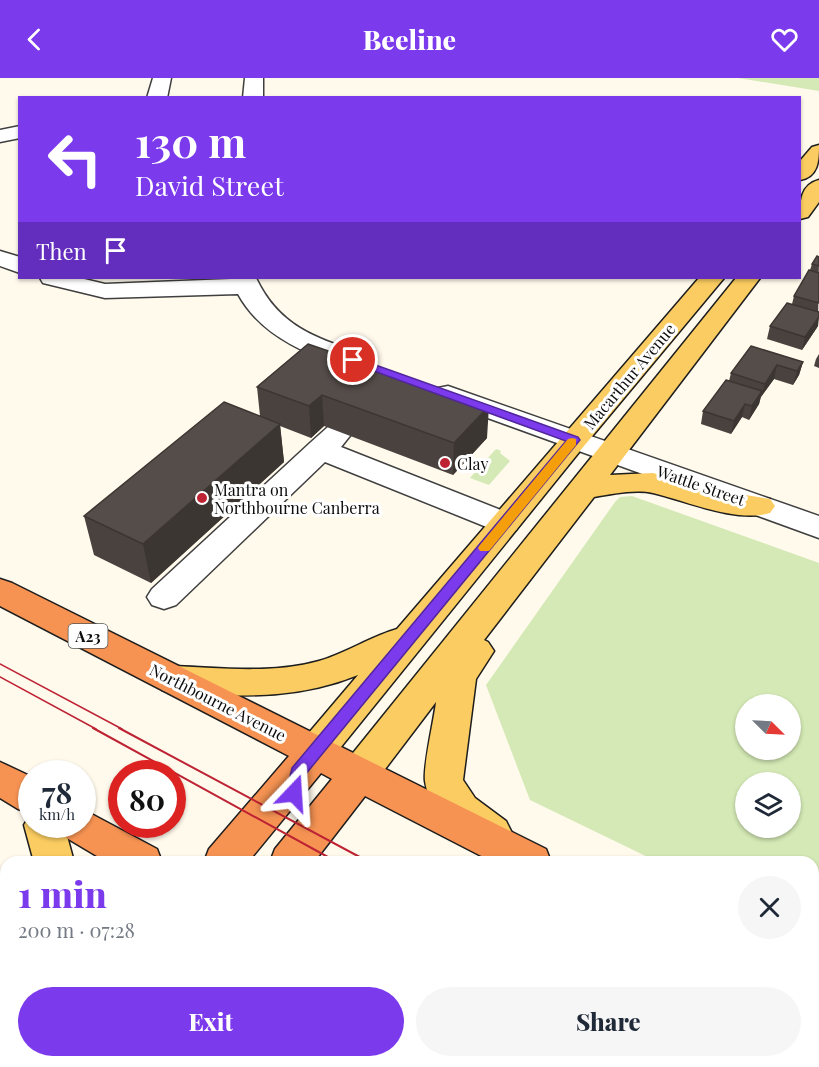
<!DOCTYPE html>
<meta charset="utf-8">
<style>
body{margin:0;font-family:"Playfair Display",serif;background:#f6f6f7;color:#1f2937;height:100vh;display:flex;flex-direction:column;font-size:22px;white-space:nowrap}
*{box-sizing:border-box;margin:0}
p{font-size:20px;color:#747a83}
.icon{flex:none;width:33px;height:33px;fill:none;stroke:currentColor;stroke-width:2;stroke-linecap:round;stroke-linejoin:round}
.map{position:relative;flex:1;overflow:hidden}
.details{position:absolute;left:0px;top:778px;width:819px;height:212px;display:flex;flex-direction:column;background:#fff;border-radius:18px 18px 0 0;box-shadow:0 2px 4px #0004}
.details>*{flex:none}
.guide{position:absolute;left:18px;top:18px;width:783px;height:183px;border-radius:0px;box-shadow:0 2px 4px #0004;background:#7c3aed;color:#fff;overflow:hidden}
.needle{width:39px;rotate:114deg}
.controls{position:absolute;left:735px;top:616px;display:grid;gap:12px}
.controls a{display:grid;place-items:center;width:66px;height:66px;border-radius:50%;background:#fff;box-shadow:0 2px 4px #0004;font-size:30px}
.speed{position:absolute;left:18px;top:682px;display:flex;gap:12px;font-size:30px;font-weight:700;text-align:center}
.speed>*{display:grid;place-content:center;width:78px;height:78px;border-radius:50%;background:#fff;box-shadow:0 2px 4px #0004;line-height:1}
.speed small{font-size:15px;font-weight:400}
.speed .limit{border:9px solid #d22;background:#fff;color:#111}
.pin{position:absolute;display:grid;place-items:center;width:51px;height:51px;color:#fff;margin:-26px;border:3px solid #fff;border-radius:50%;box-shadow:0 2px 6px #0007}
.me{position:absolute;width:66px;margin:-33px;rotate:20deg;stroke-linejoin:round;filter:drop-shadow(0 0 4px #0008)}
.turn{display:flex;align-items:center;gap:21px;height:126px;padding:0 18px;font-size:27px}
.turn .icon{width:78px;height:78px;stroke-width:2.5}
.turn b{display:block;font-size:42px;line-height:51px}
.then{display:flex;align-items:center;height:57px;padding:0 18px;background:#0003;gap:12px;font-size:22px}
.round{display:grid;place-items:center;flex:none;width:63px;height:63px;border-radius:32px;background:#f6f6f7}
.head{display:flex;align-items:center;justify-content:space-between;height:102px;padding:0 18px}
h1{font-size:36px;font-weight:800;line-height:45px;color:#7c3aed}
.button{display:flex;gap:12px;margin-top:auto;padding:12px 18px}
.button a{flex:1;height:69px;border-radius:36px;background:#7c3aed;color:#fff;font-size:24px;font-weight:800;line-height:69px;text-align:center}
.button a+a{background:#f6f6f7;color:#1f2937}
header{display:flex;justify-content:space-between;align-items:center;height:78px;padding:0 18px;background:#7c3aed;color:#fff;font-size:27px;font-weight:800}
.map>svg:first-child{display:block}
.green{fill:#d4e9b5;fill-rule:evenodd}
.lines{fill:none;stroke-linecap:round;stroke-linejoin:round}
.minor-casing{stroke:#3f3f3f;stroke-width:3}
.major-casing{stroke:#1d1d1d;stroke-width:3}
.highway-casing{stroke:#1d1d1d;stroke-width:3}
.minor{fill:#fff;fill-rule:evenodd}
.major{fill:#facc61;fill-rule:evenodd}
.highway{fill:#f69353;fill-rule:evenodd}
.tram-far1{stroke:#be2334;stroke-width:1.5}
.tram{stroke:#be2334;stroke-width:2}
.wall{fill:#49423f}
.shaded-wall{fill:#3c3633}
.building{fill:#554d49;stroke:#3c3633;stroke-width:1.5}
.route{fill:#7c3aed;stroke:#51269a;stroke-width:1.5}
.slow{fill:#f59e0b}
.poi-dot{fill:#be2334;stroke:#fff;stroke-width:2}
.labels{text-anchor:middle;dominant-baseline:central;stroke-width:6;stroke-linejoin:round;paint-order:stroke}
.shield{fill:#fff;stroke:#555;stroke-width:1.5}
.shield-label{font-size:15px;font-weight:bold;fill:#0c0c0c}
.street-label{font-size:16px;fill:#0c0c0c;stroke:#fff}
.poi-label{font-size:16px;fill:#0c0c0c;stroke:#fff;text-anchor:start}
</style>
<header><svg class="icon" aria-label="back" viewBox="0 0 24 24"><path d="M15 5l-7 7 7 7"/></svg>Beeline<svg class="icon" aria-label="heart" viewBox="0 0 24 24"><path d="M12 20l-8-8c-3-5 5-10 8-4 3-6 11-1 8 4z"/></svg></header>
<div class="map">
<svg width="819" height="989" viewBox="0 0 819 989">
<rect width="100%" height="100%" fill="#fffaec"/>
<g class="green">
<polygon points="738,0 819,0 819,13"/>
<polygon points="496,371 501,373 500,375 510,383 489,407 470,400"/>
<path d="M 632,418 L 819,485 L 819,863 L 813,860 L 813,784 L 658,784 L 530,722 L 486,607 L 615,424 L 620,419 ZM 746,627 L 790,627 L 790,672 L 746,672 ZM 746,705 L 790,705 L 790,750 L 746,750 Z"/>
</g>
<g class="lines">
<g class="minor-casing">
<g id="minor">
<polygon points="153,0 171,0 167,20 147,20"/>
<polygon points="245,0 263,0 263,20 243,20"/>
<polygon points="20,48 20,60 0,64 0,52"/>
<polygon points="0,173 20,179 20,195 0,188"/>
<path d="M 40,200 L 80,200 L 105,206 L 256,200 C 280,251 319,261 370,278 L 373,284 L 370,290 L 360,292 C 313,280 262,260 238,216 L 105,220 L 43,205 Z"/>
<polygon points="448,308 819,438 819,460 438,322 434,316 438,310"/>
<polygon points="339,345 349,348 353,354 341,369 516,438 521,445 516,452 505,455 494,452 325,384 176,527 164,531 152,527 147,519 152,511 310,365 329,348"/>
</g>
</g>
<g class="major-casing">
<g id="major">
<path d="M 819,67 C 819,83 818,99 800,102 L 800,83 L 812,69 Z"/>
<path d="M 819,102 L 819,124 L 808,139 L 800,141 C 800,124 800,107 819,102 Z"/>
<path d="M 699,200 L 724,200 L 584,368 L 328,685 L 315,689 L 302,685 L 296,674 L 302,663 L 358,597 C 296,622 241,618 175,616 L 162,612 L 157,602 L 162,592 L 175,588 C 222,590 273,596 319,583 C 346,575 370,559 397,551 Z"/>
<path d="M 736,200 L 760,200 L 610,397 L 653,395 L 703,410 L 770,421 L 775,428 L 770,435 C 735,445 687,423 653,415 C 635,411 612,416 594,419 L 484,562 L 488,564 L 494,573 L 476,601 L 463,702 L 475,720 L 506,743 L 512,755 L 506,767 C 487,774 481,770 465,757 C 447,744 428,727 425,703 C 423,688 434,642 436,624 L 373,707 L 359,712 L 345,707 L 340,696 L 345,685 Z"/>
<polygon points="32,734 32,747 64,747 74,784 34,784 24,747"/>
<polygon points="32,984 82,984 79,989 30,989"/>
<polygon points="108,984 158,984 155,989 106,989"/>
</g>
</g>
<g class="highway-casing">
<g id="highway">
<polygon points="0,501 12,505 546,771 551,784 493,784 365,718 314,784 270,784 275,771 332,701 321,695 248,784 204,784 209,771 289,678 0,528"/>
<polygon points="0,684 32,699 32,735 18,731 0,720"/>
<polygon points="82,731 157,771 162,784 107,784 65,759 59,747 82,747"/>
<polygon points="813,907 819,910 819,954 813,952"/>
<polygon points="455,984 510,984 512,989 458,989"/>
</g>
</g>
<use href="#minor" class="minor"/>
<use href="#major" class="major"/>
<use href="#highway" class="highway"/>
<g class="tram-far1">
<polyline points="0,586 122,651"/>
<polyline points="0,599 96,651"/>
</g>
<g class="tram">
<polyline points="93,650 337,784"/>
<polyline points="119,650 369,784"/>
<polyline points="699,984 708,989"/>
<polyline points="737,984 746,989"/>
</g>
</g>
<g class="wall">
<polygon points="819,179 818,248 802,272 767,261 770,248 792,226 794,218 810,192 812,186"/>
<polygon points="308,266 487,360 453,397 324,348 311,360 280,348 284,384 151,505 94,477 84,438 260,338 257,309"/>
<polygon points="751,268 803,284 799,297 793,307 774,301 761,319 759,326 749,342 742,339 731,356 701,346 703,333 729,303 731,295"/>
<polygon points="819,276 819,290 814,288 816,281"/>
</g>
<g class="shaded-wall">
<polygon points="819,239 818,248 802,272 805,259"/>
<polygon points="803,284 799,297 793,307 797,293"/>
<polygon points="777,287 774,301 761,319 765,306"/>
<polygon points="762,313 759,326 749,342 752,328"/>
<polygon points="322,317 324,348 311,360 309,328"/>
<polygon points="745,326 742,339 731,356 734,343"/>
<polygon points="489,328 487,360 453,397 454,365"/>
<polygon points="280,346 284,384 151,505 143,466"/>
</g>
<g class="building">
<polygon points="817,178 819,179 819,188 812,186"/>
<polygon points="809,192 819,195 819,225 794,218"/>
<polygon points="787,225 819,234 819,239 805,259 770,248"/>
<polygon points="308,266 489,328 454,365 322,317 309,328 257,309"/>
<polygon points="751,268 803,284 797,293 777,287 765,306 731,295"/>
<polygon points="726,302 762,313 752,328 745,326 734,343 703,333"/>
<polygon points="224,324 280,346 143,466 84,438"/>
</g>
<polygon class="route" points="353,279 578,359 580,362 305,697 300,720 294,722 288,720 286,715 292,690 566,363 349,284 348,282"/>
<polygon class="slow" points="572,360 576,361 576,367 489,473 480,473 478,470 480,467 568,361"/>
<g class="poi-dot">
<circle cx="445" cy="385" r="6"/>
<circle cx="202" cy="420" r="6"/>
</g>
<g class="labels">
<rect class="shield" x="68.5" y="546" width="39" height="24" rx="4.5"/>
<g class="shield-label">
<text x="88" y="558">A23</text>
</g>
<g class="street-label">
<text transform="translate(629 298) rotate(-50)">Macarthur Avenue</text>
<text transform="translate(701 407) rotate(19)">Wattle Street</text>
<text transform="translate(218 624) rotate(27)">Northbourne Avenue</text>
</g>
<g class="poi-label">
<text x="457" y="385">Clay</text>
<text x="214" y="411">Mantra on<tspan x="214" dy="18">Northbourne Canberra</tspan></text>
</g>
</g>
</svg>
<div class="controls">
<a><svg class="needle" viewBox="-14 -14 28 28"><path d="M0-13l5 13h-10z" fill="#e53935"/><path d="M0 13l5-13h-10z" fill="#747a83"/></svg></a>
<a><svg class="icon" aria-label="layers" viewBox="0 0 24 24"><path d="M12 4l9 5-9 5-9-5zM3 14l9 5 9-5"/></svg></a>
</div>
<div class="speed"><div>78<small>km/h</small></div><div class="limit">80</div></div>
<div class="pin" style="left:353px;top:282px;background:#d93025"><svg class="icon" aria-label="arrive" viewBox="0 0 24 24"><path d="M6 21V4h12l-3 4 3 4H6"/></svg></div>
<svg class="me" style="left:294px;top:715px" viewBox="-20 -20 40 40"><path d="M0-17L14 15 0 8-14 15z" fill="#7c3aed" stroke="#fff" stroke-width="4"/></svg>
<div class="guide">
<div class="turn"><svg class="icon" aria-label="left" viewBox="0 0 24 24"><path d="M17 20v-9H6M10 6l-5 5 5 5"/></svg><div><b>130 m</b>David Street</div></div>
<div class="then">Then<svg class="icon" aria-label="arrive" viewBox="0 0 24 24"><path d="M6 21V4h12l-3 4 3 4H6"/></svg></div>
</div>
<section class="details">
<div class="head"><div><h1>1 min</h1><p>200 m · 07:28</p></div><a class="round"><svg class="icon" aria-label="close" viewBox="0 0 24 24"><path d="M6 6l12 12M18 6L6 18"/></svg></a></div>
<div class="button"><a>Exit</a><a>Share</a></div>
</section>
</div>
